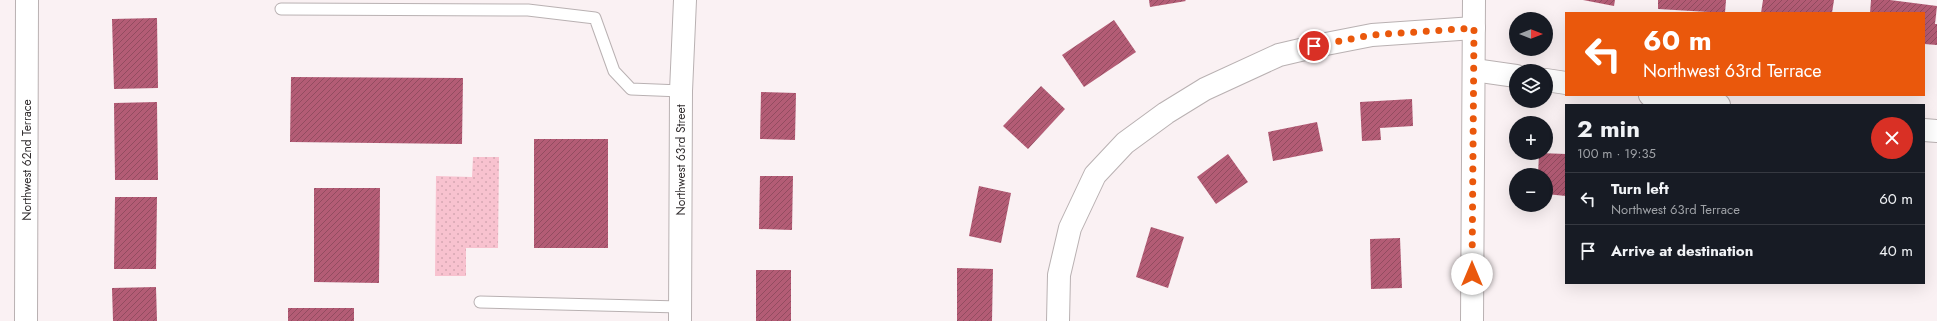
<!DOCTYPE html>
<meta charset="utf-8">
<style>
body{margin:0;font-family:Jost,sans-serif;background:#242831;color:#f1f3f6;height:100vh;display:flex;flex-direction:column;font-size:15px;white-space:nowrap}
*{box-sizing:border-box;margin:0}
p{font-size:13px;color:#9ea1a6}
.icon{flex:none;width:22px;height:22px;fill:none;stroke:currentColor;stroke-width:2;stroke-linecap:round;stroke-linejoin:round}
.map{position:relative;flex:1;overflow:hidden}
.side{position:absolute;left:1565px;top:104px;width:360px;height:180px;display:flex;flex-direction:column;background:#171b24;border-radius:0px;box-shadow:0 4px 16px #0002}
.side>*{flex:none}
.guide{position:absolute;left:1565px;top:12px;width:360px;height:84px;border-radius:0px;box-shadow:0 4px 16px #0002;background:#ea580c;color:#fff;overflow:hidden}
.needle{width:26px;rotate:90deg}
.controls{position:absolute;left:1509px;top:12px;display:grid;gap:8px}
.controls a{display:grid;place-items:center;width:44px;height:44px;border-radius:50%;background:#171b24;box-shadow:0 4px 16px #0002;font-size:20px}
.pin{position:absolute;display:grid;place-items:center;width:34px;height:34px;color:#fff;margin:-17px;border:2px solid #fff;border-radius:50%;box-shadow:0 1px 4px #0007}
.me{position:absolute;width:44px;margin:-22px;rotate:0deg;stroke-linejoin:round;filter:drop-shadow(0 0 3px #0008)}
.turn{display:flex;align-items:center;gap:14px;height:84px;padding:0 12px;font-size:18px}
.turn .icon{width:52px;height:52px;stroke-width:2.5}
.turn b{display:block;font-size:28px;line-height:34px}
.round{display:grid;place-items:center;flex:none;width:42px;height:42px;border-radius:21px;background:#242831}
.summary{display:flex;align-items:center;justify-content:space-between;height:68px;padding:0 12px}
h1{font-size:24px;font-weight:700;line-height:30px}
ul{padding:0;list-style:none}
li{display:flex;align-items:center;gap:12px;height:52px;padding:0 12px;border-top:1px solid #363941}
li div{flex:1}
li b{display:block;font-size:15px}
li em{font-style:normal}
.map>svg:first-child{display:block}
.park{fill:url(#park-dots)}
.building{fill:url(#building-hatch)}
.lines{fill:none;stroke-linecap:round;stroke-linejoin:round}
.service-casing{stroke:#b9b1b2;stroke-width:13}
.minor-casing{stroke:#b9b1b2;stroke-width:24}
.tertiary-casing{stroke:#b9b1b2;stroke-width:24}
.service{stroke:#fff;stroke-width:11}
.minor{stroke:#fff;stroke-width:22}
.tertiary{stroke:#fff;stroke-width:22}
.route{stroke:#ea580c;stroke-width:7;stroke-dasharray:0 12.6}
.labels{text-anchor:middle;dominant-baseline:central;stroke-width:3.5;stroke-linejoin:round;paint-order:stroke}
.street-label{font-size:12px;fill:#312d2e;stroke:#fff}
</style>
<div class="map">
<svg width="1937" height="321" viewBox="0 0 1937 321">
<defs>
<pattern id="park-dots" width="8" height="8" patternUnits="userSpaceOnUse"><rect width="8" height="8" fill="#f8c2cf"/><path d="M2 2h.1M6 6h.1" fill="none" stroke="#d5a7b2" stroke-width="1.8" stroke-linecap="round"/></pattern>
<pattern id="building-hatch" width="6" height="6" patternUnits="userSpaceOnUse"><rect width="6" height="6" fill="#b35c75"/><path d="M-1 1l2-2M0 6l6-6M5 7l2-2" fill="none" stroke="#924c60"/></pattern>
</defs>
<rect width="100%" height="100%" fill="#faf1f3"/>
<polygon class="park" points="473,157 499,157 498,248 466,248 466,276 435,276 436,176 472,177"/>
<g class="building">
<polygon points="1149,0 1185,0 1186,1 1150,7"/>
<polygon points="1583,0 1615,0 1614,6"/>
<polygon points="1658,0 1726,0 1725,13 1658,9"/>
<polygon points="1763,0 1834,0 1832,13 1761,13"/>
<polygon points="1871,0 1890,0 1937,6 1935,24 1937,24 1937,45 1924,44 1924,13 1870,13"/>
<polygon points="157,18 158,88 114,89 112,19"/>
<polygon points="1114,20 1136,52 1084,87 1062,55"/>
<polygon points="291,77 463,78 462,144 290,142"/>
<polygon points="1041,86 1065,109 1028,149 1003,126"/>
<polygon points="761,92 796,93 795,140 760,139"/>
<polygon points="1412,99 1413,126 1380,128 1381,140 1362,141 1360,102"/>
<polygon points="157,102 158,180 115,180 114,103"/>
<polygon points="1317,122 1323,151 1273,161 1268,132"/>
<rect x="534" y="139" width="74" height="109"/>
<polygon points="1539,153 1566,154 1566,196 1546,194 1546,175 1538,175"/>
<polygon points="1228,154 1248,182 1216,204 1197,177"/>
<polygon points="760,176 793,176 792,230 759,229"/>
<polygon points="979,186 1011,193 1001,243 969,236"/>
<polygon points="314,188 380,188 379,283 314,282"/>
<polygon points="115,197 157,197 156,269 114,269"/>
<polygon points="1151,227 1184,237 1168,288 1136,277"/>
<polygon points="1400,238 1402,288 1371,289 1370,239"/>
<polygon points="957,268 993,269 992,321 957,321"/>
<rect x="756" y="270" width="35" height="51"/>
<polygon points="156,287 157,321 113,321 112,288"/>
<rect x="288" y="308" width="66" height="13"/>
</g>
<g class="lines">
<g class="service-casing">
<g id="service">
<polyline points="281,9 528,10 595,18 614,71 631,89 681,91"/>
<polyline points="480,302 680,307"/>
</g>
</g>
<g class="minor-casing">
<g id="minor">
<polyline points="1474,70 1516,76"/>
<polyline points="1546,80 1566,83"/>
<polyline points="1650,95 1719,105"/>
<polyline points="1924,130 1937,131"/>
<polyline points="26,321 27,0"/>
<polyline points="680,321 681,91 685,0"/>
<polyline points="1058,321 1059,275 1070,228 1095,175 1125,143 1166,113 1205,89 1279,55 1326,44 1372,35 1474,28"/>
</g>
</g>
<g class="tertiary-casing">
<polyline id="tertiary" points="1472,321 1474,0"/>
</g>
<use href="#service" class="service"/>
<use href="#minor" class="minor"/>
<use href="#tertiary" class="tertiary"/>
</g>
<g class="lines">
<polyline class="route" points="1314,46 1372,35 1474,28 1472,274"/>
</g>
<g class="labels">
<g class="street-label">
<text transform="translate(27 160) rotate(-90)">Northwest 62nd Terrace</text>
<text transform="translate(681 160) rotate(-90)">Northwest 63rd Street</text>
</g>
</g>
</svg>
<div class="controls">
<a><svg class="needle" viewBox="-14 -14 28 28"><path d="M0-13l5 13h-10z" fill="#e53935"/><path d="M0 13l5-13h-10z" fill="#9ea1a6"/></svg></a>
<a><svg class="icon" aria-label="layers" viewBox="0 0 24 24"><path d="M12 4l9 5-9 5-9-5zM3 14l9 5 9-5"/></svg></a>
<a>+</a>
<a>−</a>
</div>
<div class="pin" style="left:1314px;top:46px;background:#d93025"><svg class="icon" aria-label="arrive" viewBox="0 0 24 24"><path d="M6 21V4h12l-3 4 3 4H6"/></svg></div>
<svg class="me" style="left:1472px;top:274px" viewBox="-20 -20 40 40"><circle r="19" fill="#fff"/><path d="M0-13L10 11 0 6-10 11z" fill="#ea580c"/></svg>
<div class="guide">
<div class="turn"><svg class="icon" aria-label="left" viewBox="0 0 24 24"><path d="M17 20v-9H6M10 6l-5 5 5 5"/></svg><div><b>60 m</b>Northwest 63rd Terrace</div></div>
</div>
<section class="side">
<div class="summary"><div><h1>2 min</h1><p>100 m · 19:35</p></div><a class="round" style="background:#d93025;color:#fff"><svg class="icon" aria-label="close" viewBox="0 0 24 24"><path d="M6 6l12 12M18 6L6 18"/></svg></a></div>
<ul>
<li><svg class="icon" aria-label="left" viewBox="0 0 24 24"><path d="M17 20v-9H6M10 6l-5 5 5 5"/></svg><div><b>Turn left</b><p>Northwest 63rd Terrace</p></div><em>60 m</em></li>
<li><svg class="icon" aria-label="arrive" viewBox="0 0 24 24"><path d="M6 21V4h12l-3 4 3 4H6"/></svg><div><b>Arrive at destination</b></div><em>40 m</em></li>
</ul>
</section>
</div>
